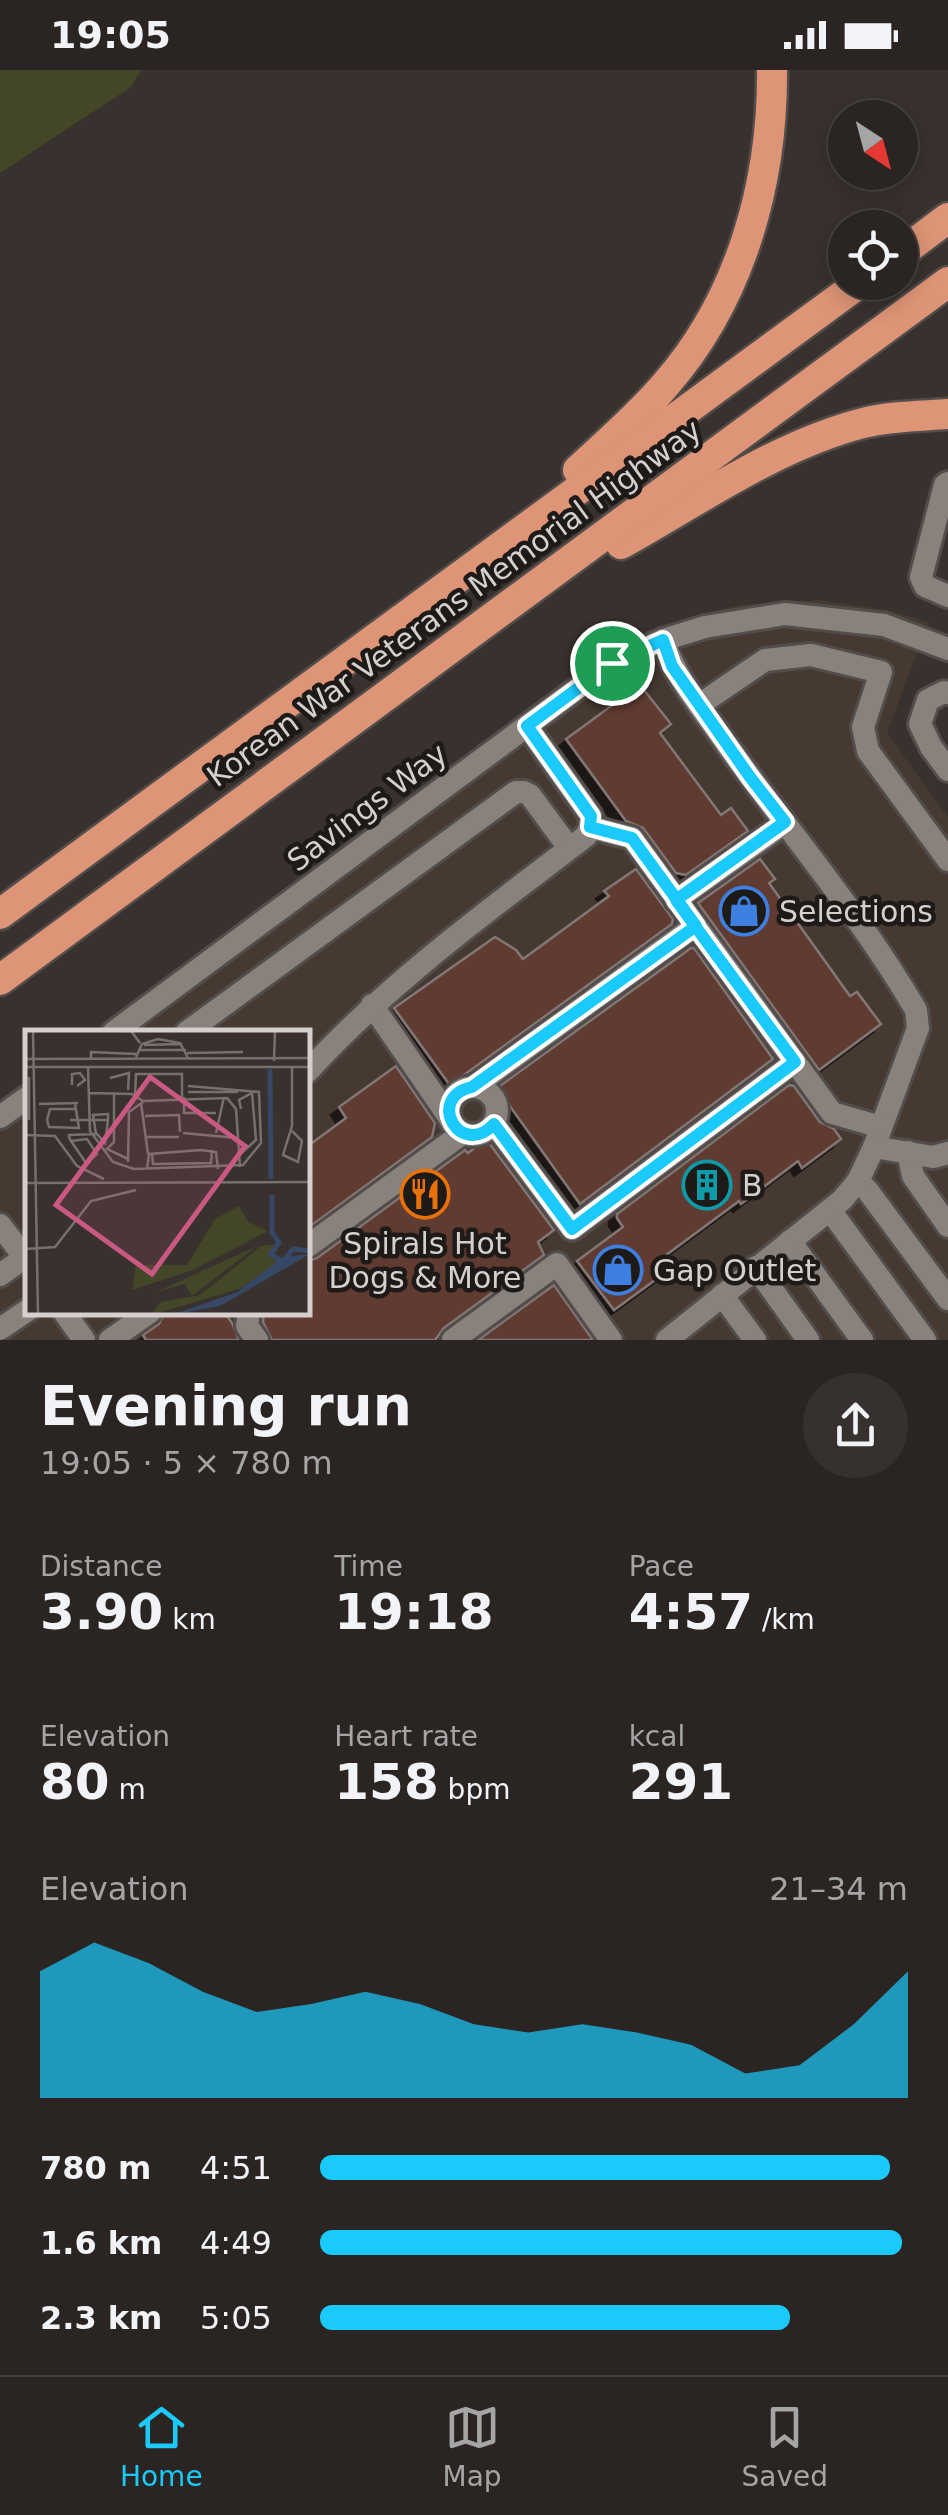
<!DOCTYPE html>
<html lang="en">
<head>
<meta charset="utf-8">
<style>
	:root { --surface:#2a2522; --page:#36312f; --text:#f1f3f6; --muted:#a5a5a5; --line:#464240; --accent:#1acafc }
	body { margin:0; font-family:"DejaVu Sans",sans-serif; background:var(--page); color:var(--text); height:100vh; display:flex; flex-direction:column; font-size:38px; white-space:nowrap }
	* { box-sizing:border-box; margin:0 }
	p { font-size:32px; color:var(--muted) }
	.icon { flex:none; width:55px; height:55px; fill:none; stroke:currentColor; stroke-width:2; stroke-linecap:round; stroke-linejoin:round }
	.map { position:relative; height:1270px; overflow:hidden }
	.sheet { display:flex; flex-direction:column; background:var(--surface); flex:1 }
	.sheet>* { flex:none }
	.needle { width:65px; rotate:144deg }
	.controls { position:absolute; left:828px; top:30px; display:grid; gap:20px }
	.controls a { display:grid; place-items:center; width:90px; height:90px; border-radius:50%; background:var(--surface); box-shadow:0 5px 25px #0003,0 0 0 2px var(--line); font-size:50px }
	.pin { position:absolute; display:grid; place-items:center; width:85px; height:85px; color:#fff; margin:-42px; border:5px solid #fff; border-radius:50%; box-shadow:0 2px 10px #0007 }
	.round { display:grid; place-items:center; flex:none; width:105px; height:105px; border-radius:52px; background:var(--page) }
	.headline { display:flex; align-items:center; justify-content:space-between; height:170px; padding:0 40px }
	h1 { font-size:55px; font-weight:600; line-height:75px }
	.metrics { display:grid; grid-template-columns:repeat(3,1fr); gap:15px; height:170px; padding:10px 40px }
	.metrics div { display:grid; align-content:center }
	.metrics b { font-size:50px; font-weight:600 }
	.metrics small { font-size:28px; font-weight:400 }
	.metrics p { font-size:28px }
	.chart { height:280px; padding:20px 40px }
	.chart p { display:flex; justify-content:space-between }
	.chart svg { width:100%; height:180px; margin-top:10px; fill:var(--accent); opacity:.7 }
	ul { padding:0 40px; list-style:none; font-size:32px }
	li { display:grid; grid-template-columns:160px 120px 1fr; align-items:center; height:75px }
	li i { height:25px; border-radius:12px; background:var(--accent) }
	.status { display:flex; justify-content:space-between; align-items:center; height:70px; padding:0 50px; background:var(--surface); direction:ltr }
	.status svg { height:28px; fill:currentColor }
	.dock { display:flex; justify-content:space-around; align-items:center; height:140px; border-top:2px solid var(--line); background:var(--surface); font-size:28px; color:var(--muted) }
	.dock a { display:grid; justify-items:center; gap:5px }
	.dock .current { color:var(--accent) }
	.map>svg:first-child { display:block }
	.built { fill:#463931 }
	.green { fill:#444628 }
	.building { fill:#613a33; stroke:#817775; stroke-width:2.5; filter:url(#shadow) }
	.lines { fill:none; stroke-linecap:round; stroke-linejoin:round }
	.minor-casing { stroke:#524c4a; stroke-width:28 }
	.highway-casing { stroke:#524c4a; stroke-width:35 }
	.minor { stroke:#89817c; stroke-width:22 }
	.highway { stroke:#de9476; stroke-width:30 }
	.route-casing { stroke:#fff; stroke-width:20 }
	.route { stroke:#1acafc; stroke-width:12 }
	.labels { text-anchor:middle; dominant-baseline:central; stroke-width:9; stroke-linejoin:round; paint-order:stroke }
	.street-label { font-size:30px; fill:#d5d0ce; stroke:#1d1a18 }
	.poi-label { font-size:30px; fill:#d5d0ce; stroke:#1d1a18; text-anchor:start }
	.inset-river { fill:none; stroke:#374766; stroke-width:5 }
	.inset-road { fill:none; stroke:#77716d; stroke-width:2.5 }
	.view { fill:#c95883; fill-opacity:0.15; stroke:#c95883; stroke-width:5 }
	.inset-edge { fill:none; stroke:#d5d0ce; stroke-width:5 }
</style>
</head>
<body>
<div class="status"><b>19:05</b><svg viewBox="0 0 49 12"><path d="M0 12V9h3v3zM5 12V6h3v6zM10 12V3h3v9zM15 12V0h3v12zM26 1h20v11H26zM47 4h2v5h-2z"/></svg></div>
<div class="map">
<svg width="948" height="1270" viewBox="0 0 948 1270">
	<defs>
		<filter id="shadow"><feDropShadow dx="-8" dy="8" stdDeviation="0" flood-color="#0009"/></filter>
	</defs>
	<rect width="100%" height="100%" fill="#38312d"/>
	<polygon class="built" points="819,530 887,540 929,552 887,663 948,747 948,1270 0,1270 0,1029 27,1009 28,1242 308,1242 308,962 90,962 622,572 659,556 739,535"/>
	<polygon class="green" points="0,0 141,0 131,17 0,103"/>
	<g class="building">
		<polygon points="640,615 671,654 660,663 721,745 731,738 748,761 686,805 676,803 643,758 626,751 566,669"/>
		<polygon points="760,789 775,809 769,813 850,926 857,922 881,954 819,1000 698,833"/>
		<polygon points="636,799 673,849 672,854 464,1005 452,1018 394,938 495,867 516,880 523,889 609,826 604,821"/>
		<polygon points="691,878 694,878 773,989 580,1134 497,1018"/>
		<polygon points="396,996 435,1053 432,1067 308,1158 308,1076 346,1048 339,1037"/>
		<polygon points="789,1015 794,1016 820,1052 834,1059 841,1069 802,1098 798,1091 741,1134 739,1131 658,1191 666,1202 614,1240 577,1191 623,1157 617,1148 617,1144"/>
		<polygon points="486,1069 554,1160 538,1172 544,1185 444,1258 435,1270 272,1270 263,1252 264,1242 308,1242 308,1191 317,1188 465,1080 468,1083"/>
		<polygon points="554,1215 593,1270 478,1270"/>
		<polygon points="165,1242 224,1242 232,1253 239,1270 146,1270 143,1265 159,1254"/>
	</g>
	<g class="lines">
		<g class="minor-casing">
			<g id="minor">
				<polyline points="948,413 945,415 921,507 925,516 948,526"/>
				<path d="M663,570C676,610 704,641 727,675C790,763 861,846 916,940L918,958L874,1077"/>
				<polyline points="948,623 944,622 928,630 920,654 931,677 948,700"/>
				<polyline points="699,635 765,590 811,585 881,602 863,657 868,681 948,790"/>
				<polyline points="590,757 632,768 832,1043 881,1057"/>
				<polyline points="676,830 785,753"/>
				<polyline points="372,935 449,1047"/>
				<polyline points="114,962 612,593 663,570 705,557 785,544 884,555 948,579"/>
				<polyline points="187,962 516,722 524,722 530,725 569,778"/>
				<path d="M308,1001C391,911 489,840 586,766L590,757L591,746L527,656"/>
				<circle cx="473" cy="1041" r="24"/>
				<polyline points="473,1017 695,856"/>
				<polyline points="0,1047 28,1027"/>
				<polyline points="494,1054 572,1159 795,992"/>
				<polyline points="908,1082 913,1106 948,1156"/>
				<polyline points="858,1111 868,1121 948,1229"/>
				<polyline points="830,1140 925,1270"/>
				<polyline points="0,1155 28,1192"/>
				<polyline points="790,1171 862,1270"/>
				<polyline points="308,1176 463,1063"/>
				<polyline points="756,1197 808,1270"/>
				<polyline points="0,1205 24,1188"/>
				<polyline points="722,1225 755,1270"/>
				<polyline points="64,1242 84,1270"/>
				<polyline points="249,1242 247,1256 257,1270"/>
				<polyline points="0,1259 28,1240"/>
				<polyline points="110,1270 150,1242"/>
				<polyline points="453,1270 557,1194 611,1270"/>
				<polyline points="667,1270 842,1130 858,1111 874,1077 933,1087 948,1083"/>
			</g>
		</g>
		<g class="highway-casing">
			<g id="highway">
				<polyline points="900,184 948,148"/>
				<path d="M578,400C608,372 640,345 666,314C741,228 773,112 772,0"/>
				<path d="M621,474C700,430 775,376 863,353C891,346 920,346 948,344"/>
				<polyline points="0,844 861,212"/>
				<polyline points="0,910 948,212"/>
			</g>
		</g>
		<use href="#minor" class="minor"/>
		<use href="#highway" class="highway"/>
	</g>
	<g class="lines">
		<g class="route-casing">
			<path id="route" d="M612,593L527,656L591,746L590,757L632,768L696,856L472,1017C425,1027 460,1090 494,1054L572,1159L795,992L676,830L785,752L750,707L672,596L663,570L612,593"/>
		</g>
		<use href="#route" class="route"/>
	</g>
	<defs>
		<g id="shop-ring" transform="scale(2.5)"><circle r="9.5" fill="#1d1a18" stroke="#3f7fe0" stroke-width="1.5"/><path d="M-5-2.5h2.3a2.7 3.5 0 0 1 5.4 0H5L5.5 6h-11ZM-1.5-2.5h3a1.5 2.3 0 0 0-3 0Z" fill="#3f7fe0"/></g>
		<g id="building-ring" transform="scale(2.5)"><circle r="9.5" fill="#1d1a18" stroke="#0f9aa8" stroke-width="1.5"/><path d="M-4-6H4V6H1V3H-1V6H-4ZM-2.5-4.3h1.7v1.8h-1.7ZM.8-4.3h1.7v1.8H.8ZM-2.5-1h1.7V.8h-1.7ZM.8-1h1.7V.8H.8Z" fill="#0f9aa8"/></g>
		<g id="restaurant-ring" transform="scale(2.5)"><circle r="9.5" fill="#1d1a18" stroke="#e8710a" stroke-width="1.5"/><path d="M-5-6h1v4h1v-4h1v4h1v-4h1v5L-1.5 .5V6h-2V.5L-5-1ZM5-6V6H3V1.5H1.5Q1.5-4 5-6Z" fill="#e8710a"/></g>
	</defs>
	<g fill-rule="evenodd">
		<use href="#shop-ring" x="744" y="841"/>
		<use href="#building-ring" x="707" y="1115"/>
		<use href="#restaurant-ring" x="425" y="1124"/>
		<use href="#shop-ring" x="618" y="1200"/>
	</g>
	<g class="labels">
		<g class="street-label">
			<text transform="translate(454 533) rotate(-36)">Korean War Veterans Memorial Highway</text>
			<text transform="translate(367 737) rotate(-37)">Savings Way</text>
		</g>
		<g class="poi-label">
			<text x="779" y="841">Selections</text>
			<text x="742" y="1115">B</text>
			<text x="425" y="1173" text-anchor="middle">Spirals Hot<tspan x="425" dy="34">Dogs &amp; More</tspan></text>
			<text x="653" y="1200">Gap Outlet</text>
		</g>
	</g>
	<g transform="translate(25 960)">
		<rect width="285" height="285" fill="#38312d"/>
		<path d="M214,176L223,192L243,201L168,240L107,260L111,235H162L190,189ZM252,214L244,224L255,232L214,259L126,285L136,272L175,265L236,216ZM232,216L167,266L160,254L131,262Z" fill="#444628"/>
		<path d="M285,224L195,276L147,285L212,262L258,227Z" fill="#374766"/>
		<path class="inset-river" d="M245,39L246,149M247,165V202L254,213L246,224L258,232M255,235L268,219L285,221"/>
		<path class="inset-road" d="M8,0L13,285M68,0L106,1L115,13M119,15L157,14M113,20H161M162,23L218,22M111,27L117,14L133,9L155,13L163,28M0,29L285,28M66,29V22L111,24M249,31L250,0M0,37H285M63,37L65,101L88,132L109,139L218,135L236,113L234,62L163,56M267,37V96M4,47V90M85,48L104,43L103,60M47,55V44L55,43L60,50L52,56M163,62H213M63,63L107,64L118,71L202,68L211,79L215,137M89,63V112L82,119L103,129M110,65L111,44H157V67M159,67V83H191M116,73L123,124M14,74L53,73M120,86L154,85L155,102M22,90L24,97L54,98L50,74M22,90L25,79H50M45,90H83L80,113L72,104L44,105V107L46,111L61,133H62L72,124L62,109L46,111M267,101L277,111L273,132L258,125L267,96M158,103L212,108M191,103L199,67M71,104L68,85L83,84V90M0,105L30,106L52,136L79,149M120,107H154M127,124L128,134L186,133L187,120M212,127L231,110L227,63L214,70L216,79M103,132L104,82L118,72M122,139L124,124L176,120L191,122L193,139M0,153L285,152M0,219L30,217L66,171L111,160"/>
		<path class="view" d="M125,47L220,116L127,244L31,175Z"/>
		<rect width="285" height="285" class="inset-edge"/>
	</g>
</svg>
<div class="controls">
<a><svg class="needle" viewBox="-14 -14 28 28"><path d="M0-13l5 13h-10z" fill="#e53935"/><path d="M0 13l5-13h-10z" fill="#a5a5a5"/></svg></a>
<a><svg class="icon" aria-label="locate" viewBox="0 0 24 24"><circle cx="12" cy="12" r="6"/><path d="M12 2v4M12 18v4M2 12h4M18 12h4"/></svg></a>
</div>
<div class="pin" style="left:612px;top:593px;background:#1e9e55"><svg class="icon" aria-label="arrive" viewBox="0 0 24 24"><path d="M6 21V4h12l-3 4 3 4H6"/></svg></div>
</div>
<section class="sheet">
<div class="headline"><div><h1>Evening run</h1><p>19:05 · 5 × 780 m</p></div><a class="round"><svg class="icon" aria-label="share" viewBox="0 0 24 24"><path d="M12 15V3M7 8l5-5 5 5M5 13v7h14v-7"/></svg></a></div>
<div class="metrics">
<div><p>Distance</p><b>3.90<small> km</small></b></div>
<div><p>Time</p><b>19:18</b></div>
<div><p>Pace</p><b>4:57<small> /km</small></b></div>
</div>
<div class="metrics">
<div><p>Elevation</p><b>80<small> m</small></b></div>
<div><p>Heart rate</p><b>158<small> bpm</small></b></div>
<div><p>kcal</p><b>291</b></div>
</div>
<div class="chart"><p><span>Elevation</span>21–34 m</p>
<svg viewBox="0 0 160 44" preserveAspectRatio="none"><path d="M0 44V13L10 6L20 11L30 18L40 23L50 21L60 18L70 21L80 26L90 28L100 26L110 28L120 31L130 38L140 36L150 26L160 13V44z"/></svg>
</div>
<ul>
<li><b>780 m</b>4:51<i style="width:97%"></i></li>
<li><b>1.6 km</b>4:49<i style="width:99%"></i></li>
<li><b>2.3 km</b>5:05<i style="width:80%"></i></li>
</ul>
</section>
<nav class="dock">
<a class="current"><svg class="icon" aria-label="home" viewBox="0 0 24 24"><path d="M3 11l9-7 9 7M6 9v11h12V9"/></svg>Home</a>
<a><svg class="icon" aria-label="map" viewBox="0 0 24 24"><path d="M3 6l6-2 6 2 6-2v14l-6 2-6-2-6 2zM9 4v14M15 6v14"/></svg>Map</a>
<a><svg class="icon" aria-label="saved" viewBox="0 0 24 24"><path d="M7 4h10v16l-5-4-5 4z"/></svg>Saved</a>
</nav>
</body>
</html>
